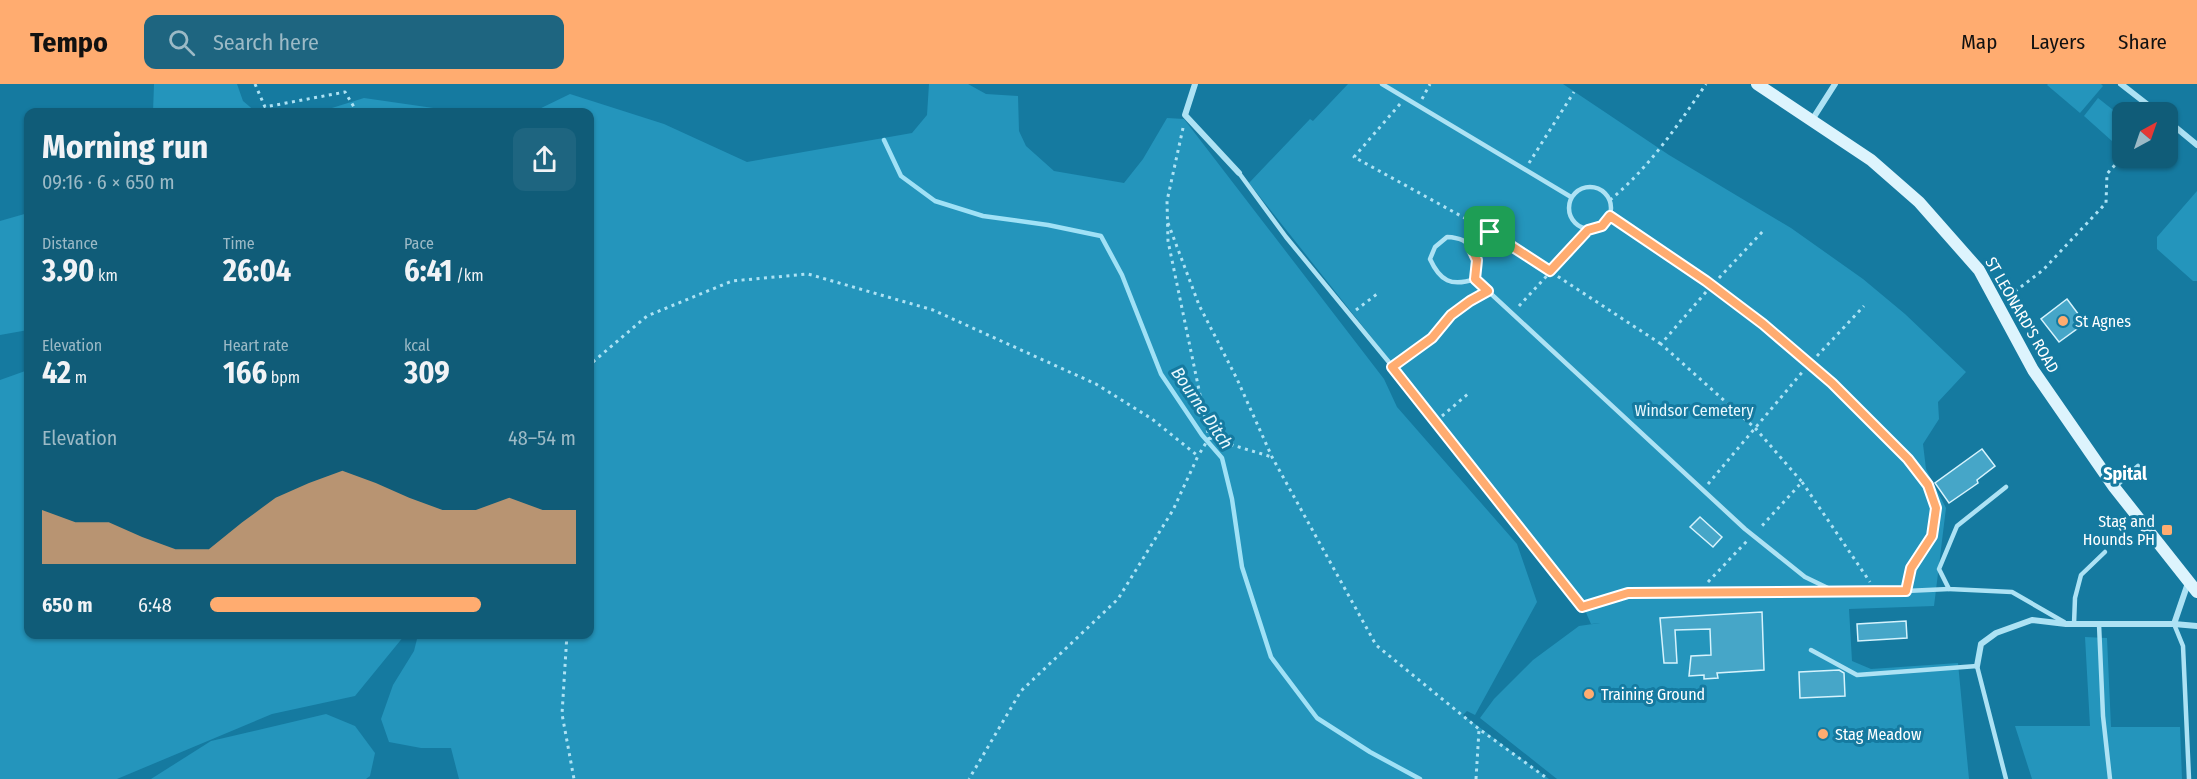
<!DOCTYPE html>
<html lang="en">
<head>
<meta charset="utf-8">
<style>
	:root { --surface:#105c78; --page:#1e6580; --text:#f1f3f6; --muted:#9cbac6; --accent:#ffac70 }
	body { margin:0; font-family:"Fira Sans Condensed",sans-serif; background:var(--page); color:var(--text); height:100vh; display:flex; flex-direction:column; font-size:22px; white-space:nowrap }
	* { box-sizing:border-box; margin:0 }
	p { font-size:20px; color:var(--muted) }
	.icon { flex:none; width:33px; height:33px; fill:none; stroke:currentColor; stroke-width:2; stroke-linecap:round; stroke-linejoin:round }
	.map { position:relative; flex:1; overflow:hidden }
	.sheet { position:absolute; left:24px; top:24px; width:570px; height:531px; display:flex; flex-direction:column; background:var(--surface); border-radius:12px; box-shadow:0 2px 4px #0004 }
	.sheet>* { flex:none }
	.needle { width:39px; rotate:40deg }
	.controls { position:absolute; left:2112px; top:18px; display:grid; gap:12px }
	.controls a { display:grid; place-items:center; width:66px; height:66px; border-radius:12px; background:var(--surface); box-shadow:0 2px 4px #0004; font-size:30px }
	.pin { position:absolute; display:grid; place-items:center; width:51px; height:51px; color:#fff; margin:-26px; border-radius:12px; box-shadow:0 3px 9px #0006 }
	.round { display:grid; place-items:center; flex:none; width:63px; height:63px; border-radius:12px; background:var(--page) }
	.overview { display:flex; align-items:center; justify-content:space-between; height:102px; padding:0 18px }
	h1 { font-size:33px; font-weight:700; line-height:45px }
	.metrics { display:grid; grid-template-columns:repeat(3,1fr); gap:9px; height:102px; padding:6px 18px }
	.metrics div { display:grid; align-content:center }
	.metrics b { font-size:30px; font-weight:700 }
	.metrics small { font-size:16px; font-weight:400 }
	.metrics p { font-size:16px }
	.chart { height:168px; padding:12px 18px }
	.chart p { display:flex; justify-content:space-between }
	.chart svg { width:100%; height:108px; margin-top:6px; fill:var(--accent); opacity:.7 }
	ul { padding:0 18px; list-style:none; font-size:20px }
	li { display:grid; grid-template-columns:96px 72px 1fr; align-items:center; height:45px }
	li i { height:15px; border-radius:8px; background:var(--accent) }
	header { display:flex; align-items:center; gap:36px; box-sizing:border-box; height:84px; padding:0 30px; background:var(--accent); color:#111 }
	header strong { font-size:28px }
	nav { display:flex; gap:33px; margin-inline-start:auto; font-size:21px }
	.search { width:420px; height:54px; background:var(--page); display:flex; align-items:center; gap:15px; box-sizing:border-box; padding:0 21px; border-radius:12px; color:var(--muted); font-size:22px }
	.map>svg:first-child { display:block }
	.green { fill:#2495bc }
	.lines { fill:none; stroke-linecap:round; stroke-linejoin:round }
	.stream { stroke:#a0e1f6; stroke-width:4.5 }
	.building { fill:#46a6c8; stroke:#d6f3fd; stroke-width:1.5 }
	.path { stroke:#ade2f4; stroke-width:3; stroke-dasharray:3 4.5; stroke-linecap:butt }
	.lane { stroke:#ade2f4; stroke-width:4.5 }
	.street { stroke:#ade2f4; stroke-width:6 }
	.secondary { stroke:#ddf4fd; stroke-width:12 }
	.route-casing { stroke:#fff; stroke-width:12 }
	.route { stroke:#ffac70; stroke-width:8 }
	.poi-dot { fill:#ffac70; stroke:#157aa0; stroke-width:2 }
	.labels { text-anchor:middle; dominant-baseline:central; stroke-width:6; stroke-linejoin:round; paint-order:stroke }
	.street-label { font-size:16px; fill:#fff; stroke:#157aa0 }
	.poi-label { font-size:16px; fill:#fff; stroke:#157aa0; text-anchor:start }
	.park-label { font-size:16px; fill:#eaf9fe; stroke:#157aa0 }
	.water-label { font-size:18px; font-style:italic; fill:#eaf9fe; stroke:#157aa0 }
	.neighbourhood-label { font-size:18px; font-weight:bold; fill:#fff; stroke:#157aa0 }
</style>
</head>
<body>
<header>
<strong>Tempo</strong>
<div class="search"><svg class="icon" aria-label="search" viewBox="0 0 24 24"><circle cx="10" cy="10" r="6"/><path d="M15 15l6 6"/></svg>Search here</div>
<nav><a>Map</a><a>Layers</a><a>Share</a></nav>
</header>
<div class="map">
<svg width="2197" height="695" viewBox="0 0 2197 695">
	<rect width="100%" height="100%" fill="#157aa0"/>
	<g class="green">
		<polygon points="154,0 237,0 243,17 256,28 153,28"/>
		<polygon points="929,0 968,0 986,10 1018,12 1019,47 1026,62 1054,87 1124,99 1143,75 1167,34 1184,35 1384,295 1397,323 1517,460 1537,518 1475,631 1467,627 1463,631 1549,695 459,695 451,664 421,664 389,658 381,635 393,601 414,567 418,551 590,550 590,28 533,28 570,10 664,40 747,78 912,49 927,31"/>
		<polygon points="1348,0 1563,0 1669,71 1791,144 1863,195 1905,230 1966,288 1938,318 1939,335 1923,360 1926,385 1946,424 1934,522 1849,525 1852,577 1871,585 1958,579 1969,695 1557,695 1480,634 1494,615 1533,576 1579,542 1600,539 1591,540 1584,524 1557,487 1249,99 1310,35 1313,37"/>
		<polygon points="2048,0 2101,0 2103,2 2080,29 2047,1"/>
		<polygon points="364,14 461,28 319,28"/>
		<polygon points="2098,14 2122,33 2122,66 2084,32"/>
		<polygon points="2197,107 2197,197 2193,197 2157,165 2157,153"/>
		<polygon points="28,129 28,246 0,251 0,137"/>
		<polygon points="28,286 28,550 403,551 404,552 355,612 272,630 117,695 0,695 0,296"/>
		<polygon points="2085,553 2107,554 2111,643 2180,643 2182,695 2032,695 2015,642 2090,642"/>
		<polygon points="326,630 355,642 375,669 370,692 366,695 151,695 211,657"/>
	</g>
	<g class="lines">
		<polyline class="stream" points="884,56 901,92 935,117 983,132 1048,141 1101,152 1122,191 1161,290 1202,351 1222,374 1232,415 1242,483 1271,573 1317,634 1370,668 1420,695"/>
	</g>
	<g class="building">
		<polygon points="2067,215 2085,239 2059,258 2041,235"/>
		<polygon points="1982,365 1995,382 1977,396 1978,399 1949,419 1935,399"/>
		<polygon points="1700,433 1722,453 1713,463 1690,443"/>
		<polygon points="1762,528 1764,586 1717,589 1718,594 1704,595 1704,591 1689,592 1691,572 1711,571 1710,545 1675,546 1677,579 1664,579 1660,534"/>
		<polygon points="1906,537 1907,554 1858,557 1857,540"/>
		<polygon points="1839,586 1844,589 1845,612 1800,614 1799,588"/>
	</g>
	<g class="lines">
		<g class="path">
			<polyline points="255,0 265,23 345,8 357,28"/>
			<polyline points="1422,15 1430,0"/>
			<polyline points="1400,20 1354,73 1490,148"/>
			<polyline points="1183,44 1167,117 1168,157 1209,354 1198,372"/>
			<polyline points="1529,79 1574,8"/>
			<path d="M1610,116C1649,84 1678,41 1706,0"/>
			<polyline points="1168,139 1199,221 1237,295 1272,373 1376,561 1479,645 1548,695"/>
			<polyline points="1477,158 1490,148 1661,260"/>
			<polyline points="1719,194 1765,145"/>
			<polyline points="1706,208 1661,260 1756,345 1802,398 1760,444"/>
			<polyline points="2009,212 2043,186 2106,119 2107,90 2122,73"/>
			<polyline points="1519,222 1589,146"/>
			<polyline points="1356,226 1377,210"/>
			<polyline points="1817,272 1864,222"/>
			<polyline points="1399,278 1432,254 1451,231 1479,212"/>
			<polyline points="590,285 594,277 647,232 732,197 808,190 933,226 1096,300 1152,335 1198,372 1173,426 1118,515 1021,607 969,695"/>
			<polyline points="1442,332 1469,309"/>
			<polyline points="1209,354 1272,373"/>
			<polyline points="1802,398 1870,498"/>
			<polyline points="1708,400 1804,286"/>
			<polyline points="1708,498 1747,457"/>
			<polyline points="567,550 562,630 574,695"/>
			<polyline points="1476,695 1479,646"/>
		</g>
		<g class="lane">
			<polyline points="1382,0 1571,113"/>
			<polyline points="1239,89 1286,153 1411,305 1582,523 1628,509 1906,507 1949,505"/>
			<circle cx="1590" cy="124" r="21"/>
			<polyline points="1610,132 1706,197 1763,240 1832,299 1909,375 1928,401 1936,424 1931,451 1911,484 1906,507"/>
			<path d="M1475,195C1477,171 1475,154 1447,153L1435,163L1430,175C1440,197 1451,203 1475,195L1745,445L1805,493L1832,506"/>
			<polyline points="2116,402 2138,382"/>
			<polyline points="2006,403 1957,442 1939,485 1949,505 2012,508 2064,538"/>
			<polyline points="2074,540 2075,514 2081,491 2105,468"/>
			<polyline points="2099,540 2103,632 2110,695"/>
			<polyline points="2174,540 2183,562 2189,695"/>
			<polyline points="1811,566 1857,591 1977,582 2006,695"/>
		</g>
		<g class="street">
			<polyline points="1195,0 1185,31 1239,89"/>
			<polyline points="2121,0 2157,28"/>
			<polyline points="1812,36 1835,0"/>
			<polyline points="2168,37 2197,61"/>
			<polyline points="2174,540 2197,542"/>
			<polyline points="1977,582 1981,560 1996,549 2032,536 2066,540 2174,540 2188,499"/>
		</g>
		<polyline class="secondary" points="1757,0 1871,76 1919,118 1979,186 2033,286 2114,403 2197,508"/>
	</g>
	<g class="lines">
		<g class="route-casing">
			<polygon id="route" points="1610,132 1706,197 1763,240 1832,299 1908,375 1928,401 1936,424 1932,452 1911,484 1906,507 1628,509 1582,523 1392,283 1432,254 1451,231 1470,217 1488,207 1475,195 1477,176 1471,163 1490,148 1550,187 1588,146 1602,142"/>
		</g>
		<use href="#route" class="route"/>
	</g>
	<g class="poi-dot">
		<circle cx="2063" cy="237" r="6"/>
		<rect x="2161" y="440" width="12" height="12" rx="3"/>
		<circle cx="1589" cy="610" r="6"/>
		<circle cx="1823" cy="650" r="6"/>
	</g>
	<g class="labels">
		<g class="street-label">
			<text transform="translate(2022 231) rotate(60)">ST LEONARD'S ROAD</text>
		</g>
		<g class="poi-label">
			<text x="2075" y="237">St Agnes</text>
			<text x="2155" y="437" text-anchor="end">Stag and<tspan x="2155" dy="18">Hounds PH</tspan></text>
			<text x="1601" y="610">Training Ground</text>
			<text x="1835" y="650">Stag Meadow</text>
		</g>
		<g class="park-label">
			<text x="1694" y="326">Windsor Cemetery</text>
		</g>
		<g class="water-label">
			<text transform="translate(1202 324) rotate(56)">Bourne Ditch</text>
		</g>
		<g class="neighbourhood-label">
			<text x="2125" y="390">Spital</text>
		</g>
	</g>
</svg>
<div class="controls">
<a><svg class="needle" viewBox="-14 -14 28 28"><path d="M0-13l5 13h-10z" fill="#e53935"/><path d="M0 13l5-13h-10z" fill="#9cbac6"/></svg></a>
</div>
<div class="pin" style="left:1490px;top:148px;background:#1e9e55"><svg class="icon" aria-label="arrive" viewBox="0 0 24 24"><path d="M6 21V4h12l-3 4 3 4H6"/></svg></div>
<section class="sheet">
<div class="overview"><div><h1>Morning run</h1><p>09:16 · 6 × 650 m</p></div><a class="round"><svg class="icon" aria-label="share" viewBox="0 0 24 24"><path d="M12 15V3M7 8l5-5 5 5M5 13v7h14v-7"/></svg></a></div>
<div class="metrics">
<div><p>Distance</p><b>3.90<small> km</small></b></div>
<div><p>Time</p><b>26:04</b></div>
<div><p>Pace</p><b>6:41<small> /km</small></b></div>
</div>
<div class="metrics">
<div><p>Elevation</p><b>42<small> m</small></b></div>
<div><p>Heart rate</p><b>166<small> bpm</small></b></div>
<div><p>kcal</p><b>309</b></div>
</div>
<div class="chart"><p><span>Elevation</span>48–54 m</p>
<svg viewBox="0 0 160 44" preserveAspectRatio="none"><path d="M0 44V22L10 27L20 27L30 33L40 38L50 38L60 27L70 17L80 11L90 6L100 11L110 17L120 22L130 22L140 17L150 22L160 22V44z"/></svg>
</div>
<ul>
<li><b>650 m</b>6:48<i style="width:74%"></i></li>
</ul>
</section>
</div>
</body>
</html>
